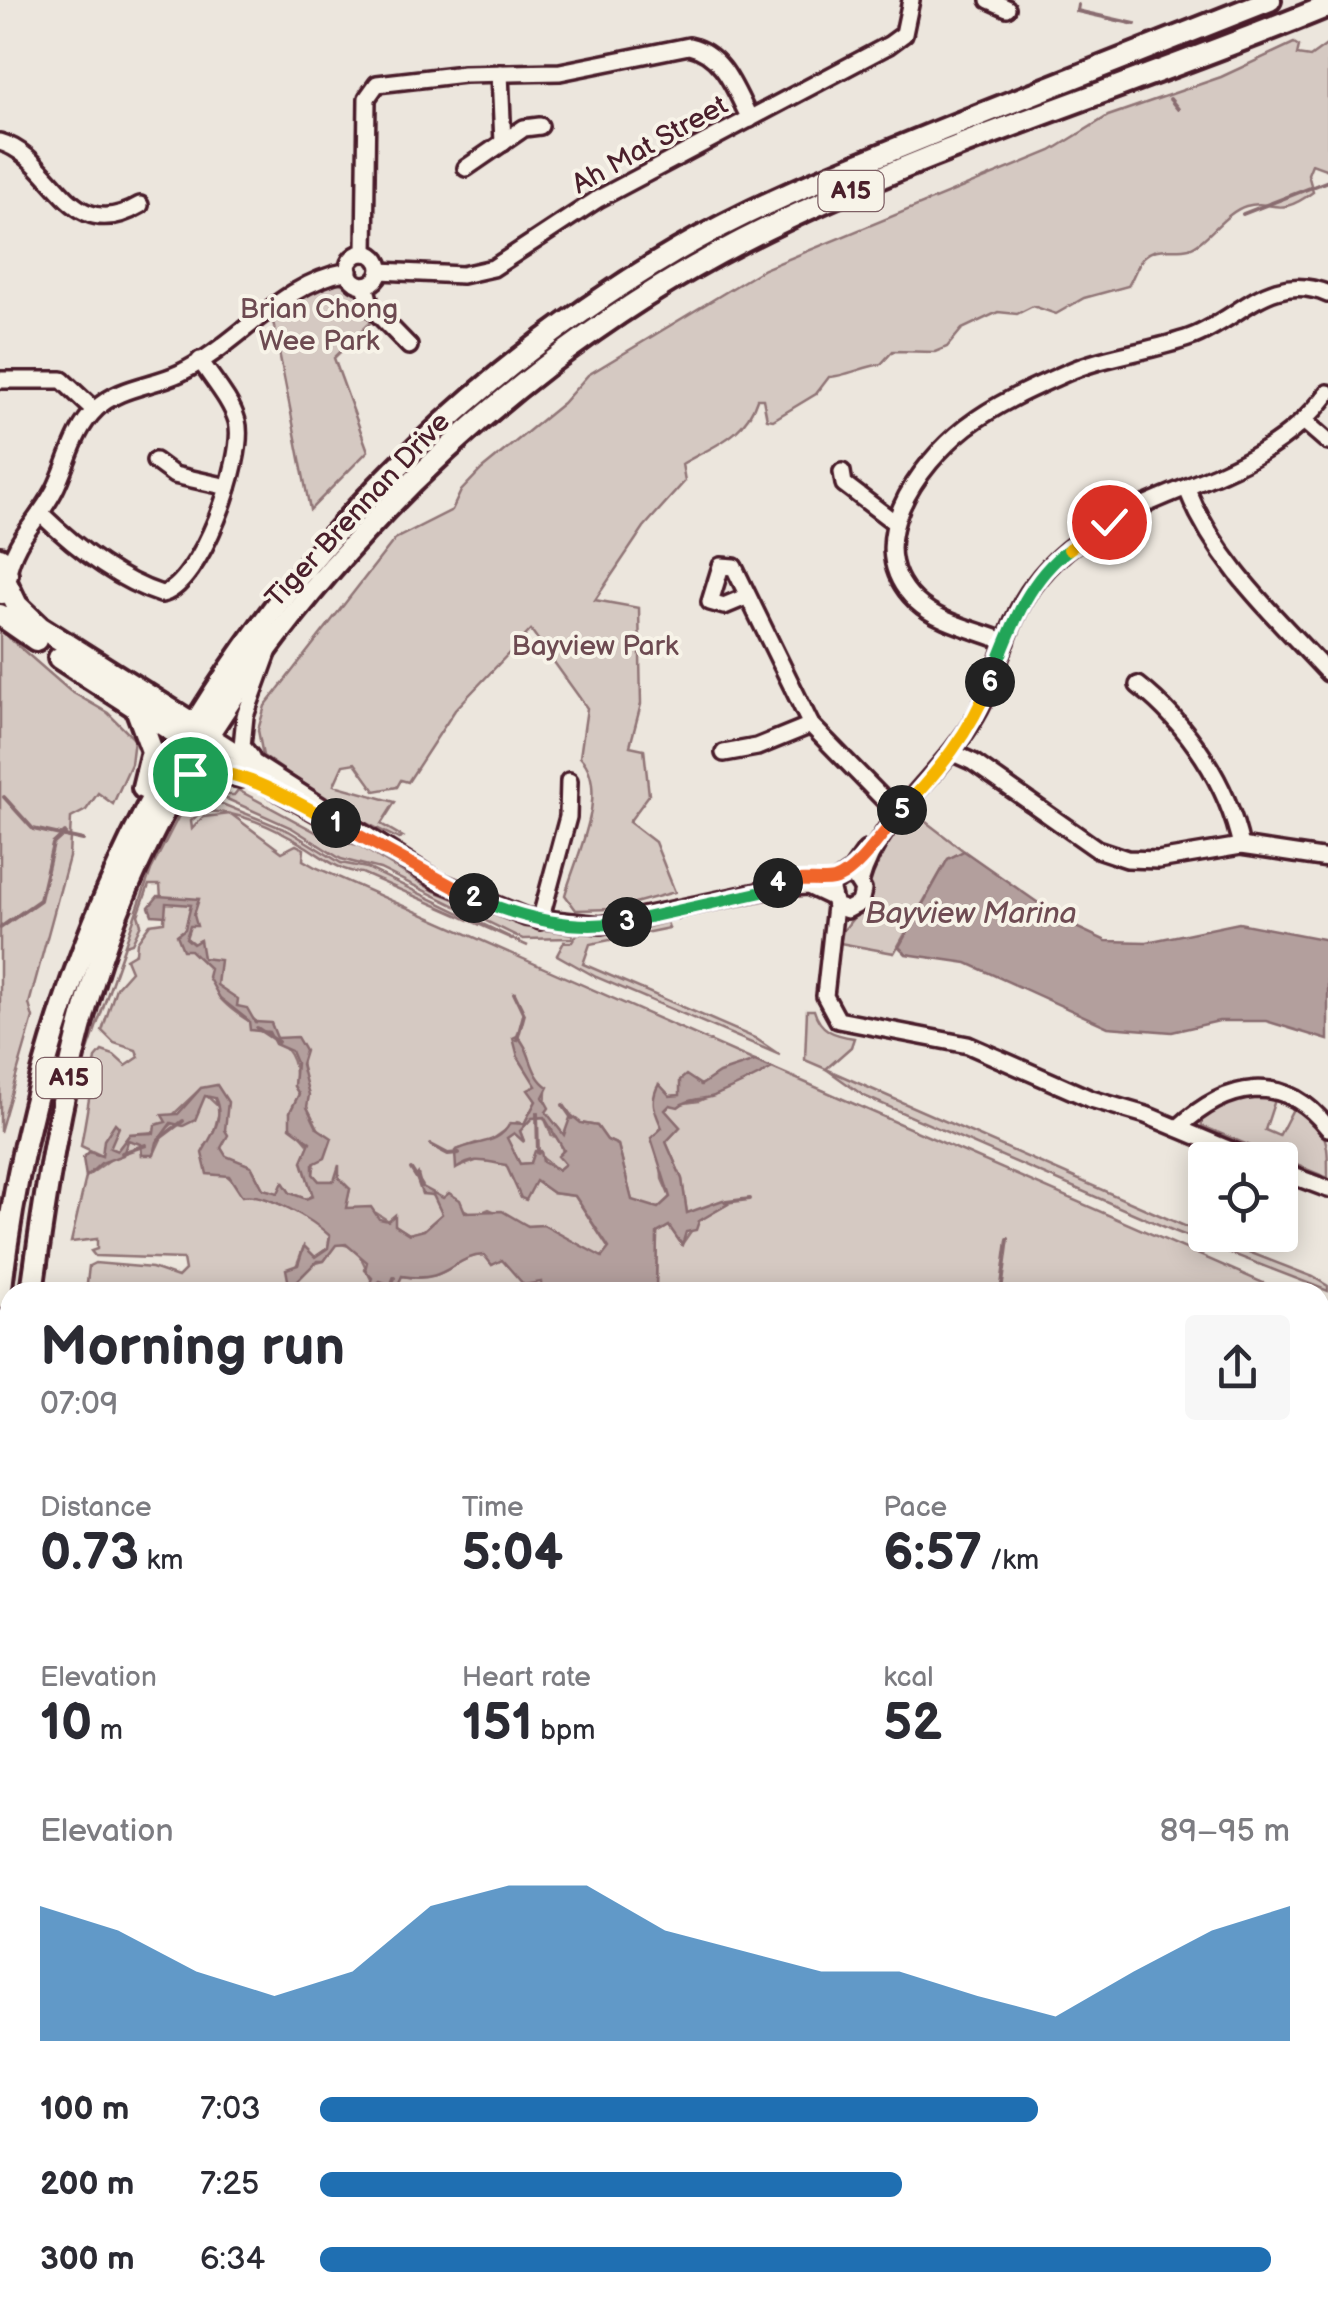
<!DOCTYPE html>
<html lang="en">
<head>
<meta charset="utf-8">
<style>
	:root { --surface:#fff; --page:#f7f7f7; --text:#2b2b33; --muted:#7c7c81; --accent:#1f6fb2 }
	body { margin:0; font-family:"Balsamiq Sans",sans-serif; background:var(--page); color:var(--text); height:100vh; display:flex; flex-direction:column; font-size:38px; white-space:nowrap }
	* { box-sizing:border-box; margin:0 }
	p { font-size:32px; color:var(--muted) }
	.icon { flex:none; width:55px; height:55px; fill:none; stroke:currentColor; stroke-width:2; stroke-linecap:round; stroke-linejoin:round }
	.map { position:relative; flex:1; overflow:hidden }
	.side { position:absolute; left:0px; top:1282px; width:1330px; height:1038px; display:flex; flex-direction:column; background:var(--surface); border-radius:30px 30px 0 0; box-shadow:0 5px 25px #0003 }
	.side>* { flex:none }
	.tools { position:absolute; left:1188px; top:1142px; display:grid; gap:20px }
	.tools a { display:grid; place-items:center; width:110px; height:110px; border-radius:10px; background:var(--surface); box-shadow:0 5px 25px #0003; font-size:50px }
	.pin { position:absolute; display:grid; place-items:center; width:85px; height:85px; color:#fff; margin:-42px; border:5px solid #fff; border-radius:50%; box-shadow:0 2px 10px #0007 }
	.km { position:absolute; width:50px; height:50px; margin:-25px; border-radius:50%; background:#222; color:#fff; font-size:28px; line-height:50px; text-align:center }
	.round { display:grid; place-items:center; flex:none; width:105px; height:105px; border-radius:10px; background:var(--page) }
	.head { display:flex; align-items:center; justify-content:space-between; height:170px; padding:0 40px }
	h1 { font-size:55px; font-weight:600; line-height:75px }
	.stats { display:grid; grid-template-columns:repeat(3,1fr); gap:15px; height:170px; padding:10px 40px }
	.stats div { display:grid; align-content:center }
	.stats b { font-size:50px; font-weight:600 }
	.stats small { font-size:28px; font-weight:400 }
	.stats p { font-size:28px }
	.chart { height:280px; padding:20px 40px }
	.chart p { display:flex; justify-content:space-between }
	.chart svg { width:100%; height:180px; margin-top:10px; fill:var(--accent); opacity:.7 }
	ul { padding:0 40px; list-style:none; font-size:32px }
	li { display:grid; grid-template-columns:160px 120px 1fr; align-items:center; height:75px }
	li i { height:25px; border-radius:12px; background:var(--accent) }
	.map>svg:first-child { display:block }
	.green { fill:#d5c9c2; stroke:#907476; stroke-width:2.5 }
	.water { fill:#b39f9d; stroke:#896c6f; stroke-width:2.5; fill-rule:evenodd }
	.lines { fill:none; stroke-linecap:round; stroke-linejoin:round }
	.stream { stroke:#896c6f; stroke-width:4 }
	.minor-casing { stroke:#4a1f2b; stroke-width:22 }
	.major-casing { stroke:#4a1f2b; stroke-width:28 }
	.minor { stroke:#f7f3e8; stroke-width:15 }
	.major { stroke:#f7f3e8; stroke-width:20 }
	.split-1-casing { stroke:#fff; stroke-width:20 }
	.split-2-casing { stroke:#fff; stroke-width:20 }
	.split-3-casing { stroke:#fff; stroke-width:20 }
	.split-4-casing { stroke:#fff; stroke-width:20 }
	.split-5-casing { stroke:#fff; stroke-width:20 }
	.split-6-casing { stroke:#fff; stroke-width:20 }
	.split-7-casing { stroke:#fff; stroke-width:20 }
	.split-8-casing { stroke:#fff; stroke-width:20 }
	.split-1 { stroke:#f5b400; stroke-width:12 }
	.split-2 { stroke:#f0652b; stroke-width:12 }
	.split-3 { stroke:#22a559; stroke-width:12 }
	.split-4 { stroke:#22a559; stroke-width:12 }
	.split-5 { stroke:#f0652b; stroke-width:12 }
	.split-6 { stroke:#f5b400; stroke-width:12 }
	.split-7 { stroke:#22a559; stroke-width:12 }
	.split-8 { stroke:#f5b400; stroke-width:12 }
	.labels { text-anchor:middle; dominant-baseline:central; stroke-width:8; stroke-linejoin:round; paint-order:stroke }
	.shield { fill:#f7f3e8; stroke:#7e5f64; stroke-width:2.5 }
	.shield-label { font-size:25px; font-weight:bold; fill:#4a1f2b }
	.street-label { font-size:28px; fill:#4a1f2b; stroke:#f7f3e8 }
	.park-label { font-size:28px; fill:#6d4a51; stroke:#f7f3e8 }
	.water-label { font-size:30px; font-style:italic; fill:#6f4c53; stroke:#f7f3e8 }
</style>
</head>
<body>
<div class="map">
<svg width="1328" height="2318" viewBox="0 0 1328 2318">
	<rect width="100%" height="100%" fill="#ece6dd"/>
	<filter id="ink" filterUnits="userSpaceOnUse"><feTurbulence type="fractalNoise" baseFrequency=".01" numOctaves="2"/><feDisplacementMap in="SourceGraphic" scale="20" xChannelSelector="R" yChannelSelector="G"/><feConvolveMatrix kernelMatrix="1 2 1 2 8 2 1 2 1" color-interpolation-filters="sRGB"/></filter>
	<g filter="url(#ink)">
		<g class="green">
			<path d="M1294,43L1299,46L1297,55L1310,57L1328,44V170L1312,164L1308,174L1313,192C1276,220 1273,198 1246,206C1225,212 1206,243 1189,248C1174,252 1155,244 1143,258C1137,265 1133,278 1128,286L1084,298L1056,314L1033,306L1017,314L998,312L962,329L947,347L935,352L893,351L881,364C864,367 842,377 829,377L816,394L773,420L767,419L763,399H757C745,437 714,445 682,464L685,481L644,527L595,600L639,608L641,704L630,746L644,749L649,795L629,822L655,842L675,892L613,909L576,910L565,895C576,857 611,789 580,757L587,708L531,630L455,710L408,782L401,780L397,787L375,791L355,763L343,765L334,785L395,802L381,824L403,837L399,839L346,813L263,756L258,730L265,706L395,539L452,510L461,491L482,469L563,403L588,375L764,269L1051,151L1108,116L1221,77Z"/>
			<polygon points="335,281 355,289 375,318 334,358 368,451 310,510 272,316 309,289"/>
			<polygon points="0,630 70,691 108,713 134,739 131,764 113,804 98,793 86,810 71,818 69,857 29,1004 33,1018 0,1132"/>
			<polygon points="238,790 327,838 358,845 434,891 524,927 573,934 572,938 523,939 380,869 341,859 292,828 218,795 234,795"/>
			<path d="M212,796L217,802L289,831L341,863L367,868L528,946L362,873C340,872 323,857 305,846C273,827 240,811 202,811L191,821L192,829L203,817L231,814L282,852L296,845L304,849L303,860L315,867L755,1061L701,1085L681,1087V1095L670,1096L659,1085L662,1179L670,1197L658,1209L632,1201L618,1145L607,1140L597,1126L580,1123L564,1135L545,1112L546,1091L519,1048L518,1057L537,1086L529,1090L536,1101L524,1124L517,1122L486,1144L476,1143L456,1150L457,1168L486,1157L506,1165L528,1191L535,1180L553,1193L575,1196L609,1249L602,1258L543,1225L528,1226L489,1209L475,1215L431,1194L439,1200L442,1214L424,1230L409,1234L376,1213L345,1208L350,1189L334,1181H319L313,1174L320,1132L307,1107L299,1046L277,1038L237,1006L217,985L212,961L203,958L198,941L194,944L185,937L198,900L161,898L160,885H149L138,915L141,924L132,943L125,945L85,1059L151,870L186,802Z"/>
			<polygon points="913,812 964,851 948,859 894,953 840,943 843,931 869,898 869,867"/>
			<path d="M186,901L192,905L183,940C190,951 204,958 210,969C215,978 214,991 220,998C247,1030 304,1036 294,1086L299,1094L290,1112L295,1128L311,1147L302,1162L313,1196L306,1199L290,1193L283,1183L279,1194L263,1189L251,1166L226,1157L221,1148L226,1106L201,1088L155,1132L130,1134L117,1151L110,1149L108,1139L102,1156L81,1146L96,1058L102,1051L114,1055L126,1066L139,1057L136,1050L114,1043L102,1031L116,988L131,971L126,959L136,953L137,942L150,924L164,922L165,903Z"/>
			<polygon points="667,922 669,928 590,944 583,964 755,1038 780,1055 596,977 557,955 564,942 572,942 577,934 633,931"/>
			<path d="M807,1010H814C820,1031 834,1035 854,1038L851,1047L826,1069L805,1060Z"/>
			<polygon points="772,1068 1284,1292 669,1292 656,1285 657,1233 669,1226 682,1244 698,1221 728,1204 687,1214 682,1179 666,1142 680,1127 665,1111 670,1105 699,1101"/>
			<polygon points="826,1069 1205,1235 1313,1277 1328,1286 1328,1291 1174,1231 864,1096"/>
			<path d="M206,1095L220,1108L212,1140L205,1146C239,1212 294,1192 330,1235L328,1248L315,1257L304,1246L289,1285L280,1292L272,1286L273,1292H86L89,1266L95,1263L152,1268L178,1277L185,1270L183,1259L95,1256L91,1251L97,1249V1239L71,1242L86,1177L126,1148L128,1140L141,1144L142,1155L154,1154L165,1130Z"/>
			<path d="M1239,1095L1276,1097L1265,1130L1279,1136L1295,1105C1328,1133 1328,1136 1328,1178L1202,1126L1201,1117Z"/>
			<polygon points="544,1117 552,1136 559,1137 566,1164 558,1170 535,1152 531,1163 520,1164 506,1138 515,1132 524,1141 520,1131 532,1118"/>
			<path d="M336,1244C362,1243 363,1266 372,1281L395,1283L401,1276C450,1285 450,1256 485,1255L492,1265L502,1260L541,1281L542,1292H287L313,1264L324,1261Z"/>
			<polygon points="0,1875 10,1962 10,2078 0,2214"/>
		</g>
		<g class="water">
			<polygon points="964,851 1067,923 1106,941 1147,942 1239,923 1328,940 1328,1040 1266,1021 1219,1021 1172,1032 1108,1027 967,963 906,954 899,947 948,859"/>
			<path d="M158,896L199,899L194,915L197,926H190L186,938L193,944L200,940L203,958L220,960L217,985L238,999L237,1006L247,1008L255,1022L271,1023L277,1038L297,1037L305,1051L301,1064L309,1095L307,1107L317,1128L332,1138L325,1158L313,1164V1174L319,1181H334L339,1165V1178L350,1189L346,1208L371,1207L379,1219L388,1221L395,1215V1225L409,1234L424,1230L442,1214L433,1195L422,1194L416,1177L418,1174L421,1186L443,1198L449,1193L460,1200L465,1212L502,1211L528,1226L543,1225L602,1257L609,1248L575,1196L553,1193L536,1181L526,1200L521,1198L506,1165C484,1162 477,1155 456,1169L455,1151C475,1140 499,1146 510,1123L524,1124L536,1101L528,1090L536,1086L518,1057L513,1038L517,1036C532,1049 529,1075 548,1087L543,1097L549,1108L546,1112L564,1135L571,1115L581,1123L597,1126L607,1140L618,1145L632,1200L658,1208L670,1197L651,1138L662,1128C655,1112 649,1101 659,1084L670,1096L680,1095V1080L686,1075L701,1085L719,1073L755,1061L772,1068C754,1079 732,1088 714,1096C703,1100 688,1098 678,1107L670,1105L665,1110L680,1127L666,1142L682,1179L687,1213L723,1200L728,1204L699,1221L696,1230L686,1232L682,1245L669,1226L657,1233L656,1285L669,1292H542L541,1282L524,1285L502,1260L492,1265L484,1255C452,1256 450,1284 402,1276L397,1287L380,1281L367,1292L372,1278L365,1270L367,1262L346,1244L336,1245L324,1261H317L298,1280L301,1285L287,1292H273L272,1285L280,1292L289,1285L286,1269L298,1265L304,1246L315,1257L328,1248L330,1236C314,1221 266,1191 242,1196L229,1176L207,1174L202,1153C211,1136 225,1119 215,1098L205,1096L195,1120L183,1126L171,1123L157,1142L154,1155H142L141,1144L128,1140L123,1155L101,1163L86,1177L83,1158L89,1152L102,1156L104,1140L115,1123L119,1127L110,1148L117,1151L130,1134L154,1133L155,1125L166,1122L162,1115L178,1114L201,1088L217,1085L228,1102L225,1130L228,1135L221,1148L226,1156L251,1166L263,1189L278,1193L283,1182L290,1193L306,1199L313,1196L302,1161L310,1142L290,1127V1112L299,1094L294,1086L296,1063L291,1051L275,1044L269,1032L250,1030L249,1021L220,998L208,977L210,969L190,950H183L177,935L185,929L191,905L166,903L165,916L152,915L149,907ZM544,1117L564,1150L558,1156L565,1164L558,1170L543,1162L541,1151H535L531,1163L520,1164L507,1138L514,1133L524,1142L520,1131L532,1118Z"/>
			<polygon points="1328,1376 1328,1985 1320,1987 1320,1386"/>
			<polygon points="493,2310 1178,2310 1177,2318 496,2318"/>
		</g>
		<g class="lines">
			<g class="stream">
				<polyline points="1078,5 1077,11 1135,24"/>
				<polyline points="1170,99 1178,109"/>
				<polyline points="1243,214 1328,181"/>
				<polyline points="4,797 33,829 83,840"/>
				<polyline points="0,928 40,900 53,844 65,833"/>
				<polyline points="514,993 524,1014 517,1040"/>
				<polyline points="257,1028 278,1042"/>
				<polyline points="563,1105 572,1118"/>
				<polyline points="537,1113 538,1153"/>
				<polyline points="159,1139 183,1121"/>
				<polyline points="431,1145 448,1154 459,1153"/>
				<polyline points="122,1153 146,1145"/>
				<polyline points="411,1169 422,1186"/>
				<polyline points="726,1202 750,1199"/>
				<polyline points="389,1292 394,1278"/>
				<polyline points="1001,1292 1008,1239"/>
			</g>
			<g class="minor-casing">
				<g id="minor">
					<polyline points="989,0 1007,8"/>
					<polyline points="500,73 503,143"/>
					<path d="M0,142C55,157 67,248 140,205"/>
					<polyline points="466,168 524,128 540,126"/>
					<path d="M365,253L367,98L377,84L464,74L560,72L689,46C724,54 735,90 750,119"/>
					<circle cx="364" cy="269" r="16"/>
					<polyline points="380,271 462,275 493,268 598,199 889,45 904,34 911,0"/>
					<polyline points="365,285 371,307 409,346"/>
					<polyline points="0,380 62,380 94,410"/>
					<polyline points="1305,422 1328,442"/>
					<polyline points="155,461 174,475 228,487"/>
					<polyline points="842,472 844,484 894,522"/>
					<path d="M1187,489C1217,564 1274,615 1328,673"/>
					<path d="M40,513C74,546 115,579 161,594C199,589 247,456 237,421C231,400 212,379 200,360"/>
					<path d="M7,577C15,536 36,525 54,491C68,464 73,431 96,409C118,387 153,386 180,373C240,344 280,283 349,271"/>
					<polyline points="748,596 724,606 710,602 721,566 734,567 748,596 811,725 898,814"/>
					<path d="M1006,642C977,630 939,623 916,601C858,546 918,465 966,427C996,404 1032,388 1066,373C1106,355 1150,352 1191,337C1240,319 1270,270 1328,294"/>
					<path d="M1138,685C1188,724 1228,785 1241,846"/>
					<polyline points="209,734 438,881 526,917 601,925 776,888 808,886 829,896"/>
					<polyline points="200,748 323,817"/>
					<polyline points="724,753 757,747 811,725"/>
					<polyline points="953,753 973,762 1097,849 1127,859 1158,860 1241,846 1328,859"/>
					<polyline points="251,757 242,746 245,716 268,653"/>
					<polyline points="183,782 199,771 240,779"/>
					<polyline points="846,875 856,879 863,890 860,903 847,910 835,906 830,886 851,871 866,850"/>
					<path d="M860,883C878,817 942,775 976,716C1000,675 1004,624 1034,585C1053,559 1081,537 1109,522C1190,478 1269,471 1328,393"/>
					<polyline points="835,906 825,996 838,1020 968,1045 1091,1099 1146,1115 1254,1160"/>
					<polyline points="540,921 568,817 569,781"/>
					<path d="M1178,1128C1226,1083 1283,1070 1328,1128"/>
					<polyline points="1280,1171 1328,1189"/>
					<polyline points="0,1841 10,1817"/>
					<polyline points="0,1870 10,1880"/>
					<polyline points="403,2310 424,2318"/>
					<polyline points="103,2318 104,2310"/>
					<polyline points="269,2318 272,2310"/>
				</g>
			</g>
			<g class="major-casing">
				<g id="major">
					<polyline points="0,558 7,574 2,593"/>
					<polyline points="6,582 17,605 40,627 203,730"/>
					<polyline points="0,615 36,640"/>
					<polyline points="59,658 194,745"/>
					<polyline points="136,708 152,751 143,788"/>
					<path d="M32,1292C48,1173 67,1051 108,937C212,651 474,377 744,240C931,145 1135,86 1328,6"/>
					<path d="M0,1297C47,858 298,474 678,250C762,201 854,166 944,129C1052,86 1161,43 1270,0"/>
					<polyline points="0,1659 10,1768"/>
					<polyline points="0,2303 10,2222"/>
					<polyline points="29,2318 31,2310"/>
				</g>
			</g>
			<use href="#minor" class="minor"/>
			<use href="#major" class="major"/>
		</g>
	</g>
	<g class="lines" filter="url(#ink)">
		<g class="split-1-casing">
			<path id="split-1" d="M190,774C228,759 302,806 336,823"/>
		</g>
		<g class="split-2-casing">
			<polyline id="split-2" points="336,823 474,898"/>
		</g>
		<g class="split-3-casing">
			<path id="split-3" d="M474,898C524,919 573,931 627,922"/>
		</g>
		<g class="split-4-casing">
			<polyline id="split-4" points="627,922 762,892 778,883"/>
		</g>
		<g class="split-5-casing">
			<path id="split-5" d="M778,883C797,878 823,883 834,880C857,874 886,828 902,810"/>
		</g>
		<g class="split-6-casing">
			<path id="split-6" d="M902,810C939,770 970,733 990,682"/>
		</g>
		<g class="split-7-casing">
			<path id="split-7" d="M990,682C1010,632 1025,582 1069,549"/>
		</g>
		<g class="split-8-casing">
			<polyline id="split-8" points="1069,549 1109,522"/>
		</g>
		<use href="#split-1" class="split-1"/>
		<use href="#split-2" class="split-2"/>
		<use href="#split-3" class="split-3"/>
		<use href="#split-4" class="split-4"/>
		<use href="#split-5" class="split-5"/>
		<use href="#split-6" class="split-6"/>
		<use href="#split-7" class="split-7"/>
		<use href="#split-8" class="split-8"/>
	</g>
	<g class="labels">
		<g class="shield">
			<rect x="818.5" y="171" width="65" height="40" rx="8"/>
			<rect x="36.5" y="1058" width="65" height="40" rx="8"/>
		</g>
		<g class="shield-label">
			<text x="851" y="191">A15</text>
			<text x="69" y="1078">A15</text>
		</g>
		<g class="street-label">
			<text transform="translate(650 145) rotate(-29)">Ah Mat Street</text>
			<text transform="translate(358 510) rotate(-47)">Tiger Brennan Drive</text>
		</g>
		<g class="park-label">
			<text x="319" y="309">Brian Chong<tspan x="319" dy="32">Wee Park</tspan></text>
			<text x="595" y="646">Bayview Park</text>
		</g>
		<g class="water-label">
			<text x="971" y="914">Bayview Marina</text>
		</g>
	</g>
</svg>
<div class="tools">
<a><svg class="icon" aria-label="locate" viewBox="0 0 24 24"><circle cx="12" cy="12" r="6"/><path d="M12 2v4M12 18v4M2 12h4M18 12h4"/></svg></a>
</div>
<div class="pin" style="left:190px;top:774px;background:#1e9e55"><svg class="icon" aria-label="arrive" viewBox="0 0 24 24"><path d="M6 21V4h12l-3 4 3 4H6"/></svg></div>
<div class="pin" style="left:1109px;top:522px;background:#d93025"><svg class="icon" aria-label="check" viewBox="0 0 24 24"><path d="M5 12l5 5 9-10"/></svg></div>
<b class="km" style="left:336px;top:823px">1</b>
<b class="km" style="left:474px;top:898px">2</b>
<b class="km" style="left:627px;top:922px">3</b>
<b class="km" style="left:778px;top:883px">4</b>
<b class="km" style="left:902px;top:810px">5</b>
<b class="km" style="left:990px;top:682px">6</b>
<section class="side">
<div class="head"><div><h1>Morning run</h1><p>07:09</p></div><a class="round"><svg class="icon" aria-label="share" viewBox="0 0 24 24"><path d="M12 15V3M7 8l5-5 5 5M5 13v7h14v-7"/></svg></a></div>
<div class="stats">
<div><p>Distance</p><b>0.73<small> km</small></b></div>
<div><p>Time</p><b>5:04</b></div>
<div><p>Pace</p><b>6:57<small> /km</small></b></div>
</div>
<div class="stats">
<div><p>Elevation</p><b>10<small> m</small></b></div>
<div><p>Heart rate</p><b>151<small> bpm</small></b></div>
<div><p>kcal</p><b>52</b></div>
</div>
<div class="chart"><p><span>Elevation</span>89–95 m</p>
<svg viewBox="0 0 160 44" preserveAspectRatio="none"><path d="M0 44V11L10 17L20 27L30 33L40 27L50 11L60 6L70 6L80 17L90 22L100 27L110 27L120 33L130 38L140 27L150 17L160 11V44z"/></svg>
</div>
<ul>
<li><b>100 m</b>7:03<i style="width:74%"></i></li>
<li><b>200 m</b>7:25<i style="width:60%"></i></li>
<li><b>300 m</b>6:34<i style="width:98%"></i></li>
</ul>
</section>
</div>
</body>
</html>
